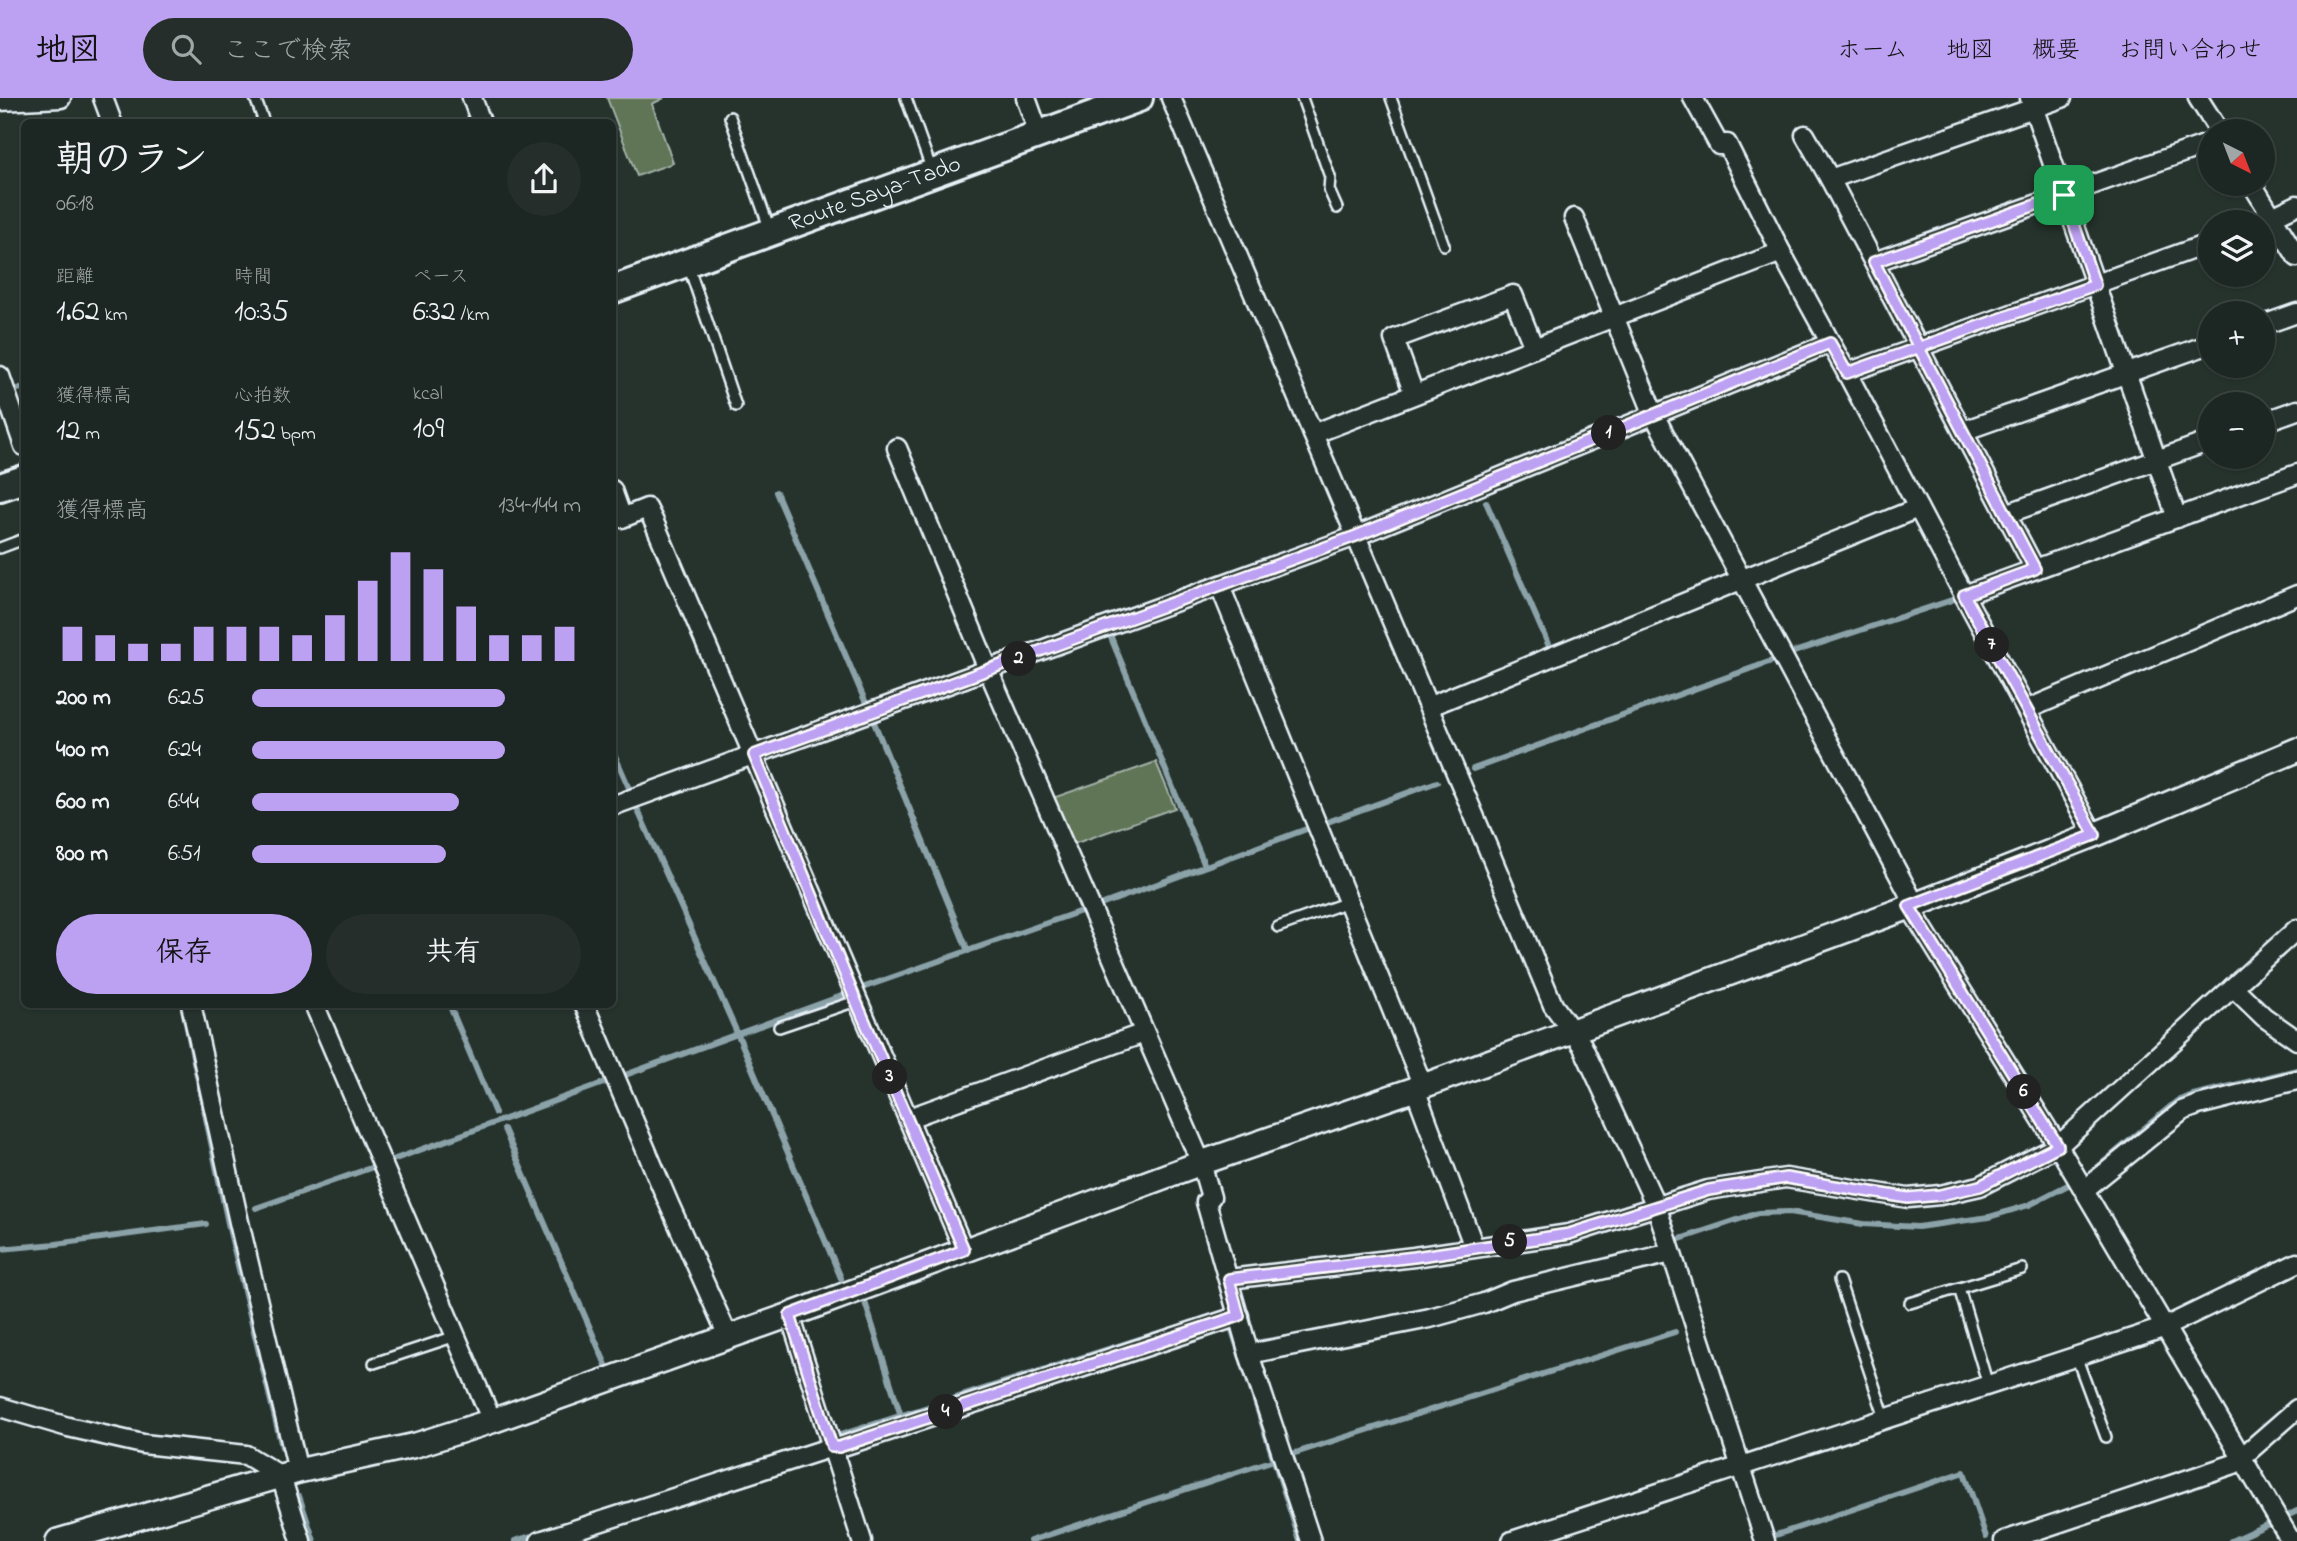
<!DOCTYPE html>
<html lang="ja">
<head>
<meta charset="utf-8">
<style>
	:root { --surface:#1c2622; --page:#252e2a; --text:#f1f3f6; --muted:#a0a5a5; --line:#3a4340; --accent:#bca0f2 }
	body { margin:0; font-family:"Indie Flower","Klee One",sans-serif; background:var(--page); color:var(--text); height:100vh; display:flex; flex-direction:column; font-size:26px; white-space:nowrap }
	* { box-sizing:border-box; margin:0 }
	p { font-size:23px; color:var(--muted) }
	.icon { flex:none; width:38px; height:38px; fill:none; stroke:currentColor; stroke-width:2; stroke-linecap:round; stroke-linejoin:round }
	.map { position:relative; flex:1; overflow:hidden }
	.sheet { position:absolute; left:21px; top:21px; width:595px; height:889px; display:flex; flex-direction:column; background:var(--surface); border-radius:10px; box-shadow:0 2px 5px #0004,0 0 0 2px var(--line) }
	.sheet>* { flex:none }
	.needle { width:46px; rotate:138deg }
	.controls { position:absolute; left:2198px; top:21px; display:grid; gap:14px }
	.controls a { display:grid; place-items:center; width:77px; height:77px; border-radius:50%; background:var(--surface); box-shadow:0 2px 5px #0004,0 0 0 2px var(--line); font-size:35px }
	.pin { position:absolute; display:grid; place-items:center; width:60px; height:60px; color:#fff; margin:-30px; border-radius:14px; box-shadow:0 4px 10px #0006 }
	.km { position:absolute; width:35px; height:35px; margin:-18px; border-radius:50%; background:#222; color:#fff; font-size:19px; line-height:35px; text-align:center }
	.round { display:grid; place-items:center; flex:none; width:74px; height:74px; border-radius:37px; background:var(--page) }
	.headline { display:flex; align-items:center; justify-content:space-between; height:119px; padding:0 35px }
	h1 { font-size:38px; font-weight:600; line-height:52px }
	.figures { display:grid; grid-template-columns:repeat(3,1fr); gap:10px; height:119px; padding:7px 35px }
	.figures div { display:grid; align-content:center }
	.figures b { font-size:30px; font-weight:600 }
	.figures small { font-size:19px; font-weight:400 }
	.figures p { font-size:19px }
	.chart { height:196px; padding:14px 35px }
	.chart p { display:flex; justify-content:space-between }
	.chart svg { width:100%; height:126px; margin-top:7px; stroke:var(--accent); stroke-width:6 }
	.button { display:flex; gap:14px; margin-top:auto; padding:14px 35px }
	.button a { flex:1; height:80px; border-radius:42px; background:var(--accent); color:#111; font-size:28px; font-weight:600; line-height:80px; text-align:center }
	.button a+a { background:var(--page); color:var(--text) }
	ul { padding:0 35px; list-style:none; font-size:23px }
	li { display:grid; grid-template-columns:112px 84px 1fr; align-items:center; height:52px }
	li i { height:18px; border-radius:9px; background:var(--accent) }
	header { display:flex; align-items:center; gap:42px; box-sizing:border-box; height:98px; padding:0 35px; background:var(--accent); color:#111 }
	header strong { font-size:33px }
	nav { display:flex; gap:38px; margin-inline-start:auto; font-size:24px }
	.search { width:490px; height:63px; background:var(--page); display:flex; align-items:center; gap:18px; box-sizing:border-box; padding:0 24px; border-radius:38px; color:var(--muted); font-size:26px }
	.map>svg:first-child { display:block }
	.green { fill:#5e7457; stroke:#a3b2a8; stroke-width:2 }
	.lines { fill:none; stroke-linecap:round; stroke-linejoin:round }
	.stream { stroke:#8ba2a9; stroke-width:6 }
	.service-casing { stroke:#e8f1f8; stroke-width:14 }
	.minor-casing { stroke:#e8f1f8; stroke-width:23 }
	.tertiary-casing { stroke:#e8f1f8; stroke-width:28 }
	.secondary-casing { stroke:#e8f1f8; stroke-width:32 }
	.service { stroke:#26332d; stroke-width:9 }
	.minor { stroke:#26332d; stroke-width:18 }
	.tertiary { stroke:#26332d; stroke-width:23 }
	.secondary { stroke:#26332d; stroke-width:26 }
	.route-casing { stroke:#fff; stroke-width:14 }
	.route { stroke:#bca0f2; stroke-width:9 }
	.labels { text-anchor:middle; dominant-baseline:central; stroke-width:5; stroke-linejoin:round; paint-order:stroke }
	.street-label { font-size:24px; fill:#e8f1f8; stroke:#26332d }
</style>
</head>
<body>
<header>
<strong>地図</strong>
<div class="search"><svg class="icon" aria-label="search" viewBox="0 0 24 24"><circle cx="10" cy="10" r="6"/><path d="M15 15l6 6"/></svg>ここで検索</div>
<nav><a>ホーム</a><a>地図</a><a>概要</a><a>お問い合わせ</a></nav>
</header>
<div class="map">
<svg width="2297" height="1443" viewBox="0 0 2297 1443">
	<rect width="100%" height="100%" fill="#26332d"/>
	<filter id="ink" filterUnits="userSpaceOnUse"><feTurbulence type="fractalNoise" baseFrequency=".0143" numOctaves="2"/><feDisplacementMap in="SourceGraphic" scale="14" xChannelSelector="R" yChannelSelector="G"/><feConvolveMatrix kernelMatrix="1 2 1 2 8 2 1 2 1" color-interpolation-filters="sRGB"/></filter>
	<g filter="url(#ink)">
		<g class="green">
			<polygon points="607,0 664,0 652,6 673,65 637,78"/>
			<polygon points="1156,664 1175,710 1068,748 1047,702"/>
		</g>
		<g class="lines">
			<g class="stream">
				<polyline points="12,293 24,289"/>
				<polyline points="776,394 868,610"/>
				<polyline points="1486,404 1551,553"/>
				<polyline points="1110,537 1205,768"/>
				<polyline points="1794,554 1952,502"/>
				<polyline points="873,622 968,853"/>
				<polyline points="612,651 630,692"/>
				<polyline points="1473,671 1777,561"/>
				<polyline points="636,708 738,937 841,1180"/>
				<polyline points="1322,726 1437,684"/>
				<polyline points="1095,809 1312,729"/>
				<polyline points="859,891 1084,812"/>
				<polyline points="182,906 229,1130 282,1349"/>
				<polyline points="449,906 495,1015"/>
				<polyline points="504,1031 606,1267"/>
				<polyline points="387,1064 847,896"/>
				<polyline points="2087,1078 2177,1003 2193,997 2297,972"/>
				<polyline points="256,1110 376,1068"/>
				<polyline points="1680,1141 1758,1115 1790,1114 1863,1126 1918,1129 1989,1119 2029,1107 2068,1087"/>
				<polyline points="0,1151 56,1146 206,1126"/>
				<polyline points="865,1204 901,1318"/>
				<polyline points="1231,1229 1300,1443"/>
				<polyline points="1261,1244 1287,1240"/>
				<polyline points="837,1338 1158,1235"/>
				<polyline points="1289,1357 1675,1234"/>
				<polyline points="299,1398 314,1443"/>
				<polyline points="2291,1416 2297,1413"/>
				<polyline points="1773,1438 1964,1374 1986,1439"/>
				<polyline points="515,1443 542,1435"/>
				<polyline points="1030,1443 1274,1362"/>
				<polyline points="2231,1443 2273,1424"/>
			</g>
			<g class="service-casing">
				<g id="service">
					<polyline points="255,0 264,24"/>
					<polyline points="906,0 932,73"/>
					<polyline points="1302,0 1330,79 1329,92 1337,110"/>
					<polyline points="1391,0 1444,147"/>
					<polyline points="730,19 770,132"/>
					<polyline points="688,167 736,308"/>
					<polyline points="0,450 24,441"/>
					<polyline points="1278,829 1348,804"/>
					<polyline points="779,929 856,903"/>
					<polyline points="1839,1182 1885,1320"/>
					<polyline points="1959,1190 1988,1287"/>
					<polyline points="1910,1205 2022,1171"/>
					<polyline points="2076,1258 2106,1339"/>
					<polyline points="374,1265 456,1238"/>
				</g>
			</g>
			<g class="minor-casing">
				<g id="minor">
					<polyline points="103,0 112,24"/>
					<polyline points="472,0 481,24"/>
					<polyline points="1026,0 1039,36"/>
					<path d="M1171,0C1299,303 1428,604 1553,907L1582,947L1657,1110L1765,1443"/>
					<polyline points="1693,0 1719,47 1727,46 1781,154 1847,275 1964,497 2094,737"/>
					<polyline points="2030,0 2177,420"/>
					<polyline points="2198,0 2219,33"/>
					<polyline points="0,3 61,0"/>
					<polyline points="1805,37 1830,81 2035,471"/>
					<polyline points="1830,81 2062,0"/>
					<polyline points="2252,86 2297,159"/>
					<polyline points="2272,119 2297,107"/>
					<polyline points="1574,120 1654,317 1915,807"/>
					<polyline points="1874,164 2210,45"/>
					<polyline points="2263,227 2297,215"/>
					<polyline points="1847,275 2210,145"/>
					<polyline points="0,278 24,348"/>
					<polyline points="1414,296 1394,241 1513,197 1534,250"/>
					<polyline points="2263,324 2297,312"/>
					<polyline points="1963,333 2210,246"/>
					<polyline points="1313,336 1781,154"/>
					<polyline points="897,350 988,571 1201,1065 1211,1099 1206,1104 1249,1256 1311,1443"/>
					<polyline points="612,392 622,420 647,410 654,424 964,1152"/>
					<polyline points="2006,416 2210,343"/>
					<polyline points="1220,488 1423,988"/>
					<polyline points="1964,497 2297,376"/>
					<polyline points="1430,608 1918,410"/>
					<polyline points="2028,611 2297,497"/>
					<polyline points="612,708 1356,438 1830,245"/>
					<polyline points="1909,808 2058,1048 2291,1443"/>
					<polyline points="2233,889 2264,919 2297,942"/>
					<polyline points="191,906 239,1124 298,1373"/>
					<polyline points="314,906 492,1323"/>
					<polyline points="584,906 669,1106 728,1238"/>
					<polyline points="1415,991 1474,1149"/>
					<polyline points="909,1020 1144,935"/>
					<polyline points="2084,1092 2182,1013 2198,1007 2297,982"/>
					<polyline points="1229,1181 1414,1159 1569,1136 1708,1092 1786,1080 1908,1100 1940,1097 1980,1088 2058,1048 2297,831"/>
					<polyline points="790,1217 862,1443"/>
					<polyline points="1249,1256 1430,1220 1484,1205 1513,1193 1671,1155"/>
					<polyline points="0,1309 68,1329 143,1346 246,1357 281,1378 301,1443"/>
					<polyline points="540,1443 832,1349 840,1349 1239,1218"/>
					<polyline points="1512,1443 2163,1230 2297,1165"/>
					<polyline points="2004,1443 2234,1366 2297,1311"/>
				</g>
			</g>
			<g class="tertiary-casing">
				<polyline id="tertiary" points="58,1443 298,1373 416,1347 492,1323 790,1217 1201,1065 1415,991 1915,807 2094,737 2297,652"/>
			</g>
			<g class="secondary-casing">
				<g id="secondary">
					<path id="s1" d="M612,192L1139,0"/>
					<polyline points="0,389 24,381"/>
				</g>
			</g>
			<use href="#service" class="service"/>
			<use href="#minor" class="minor"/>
			<use href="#tertiary" class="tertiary"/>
			<use href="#secondary" class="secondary"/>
		</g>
	</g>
	<g class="lines" filter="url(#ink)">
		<g class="route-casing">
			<polyline id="route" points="2064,97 2095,187 1847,275 1830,245 1356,438 754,657 856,903 964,1152 790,1217 832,1349 839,1349 1239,1218 1229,1181 1414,1159 1569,1136 1709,1092 1786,1080 1908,1100 1940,1097 1980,1088 2058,1048 1909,808 2095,737 1964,497 2035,471 1874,164 2064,97"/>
		</g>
		<use href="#route" class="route"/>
	</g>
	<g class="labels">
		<g class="street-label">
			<text stroke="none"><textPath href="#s1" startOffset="280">Route Saya-Tado</textPath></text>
		</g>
	</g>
</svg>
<div class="controls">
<a><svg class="needle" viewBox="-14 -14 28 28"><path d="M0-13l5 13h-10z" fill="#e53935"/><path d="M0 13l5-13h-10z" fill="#a0a5a5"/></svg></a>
<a><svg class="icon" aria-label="layers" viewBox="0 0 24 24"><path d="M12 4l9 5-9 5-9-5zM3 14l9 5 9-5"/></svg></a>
<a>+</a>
<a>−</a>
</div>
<div class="pin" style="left:2064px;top:97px;background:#1e9e55"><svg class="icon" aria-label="arrive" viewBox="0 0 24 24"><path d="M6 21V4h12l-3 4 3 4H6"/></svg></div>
<b class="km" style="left:1609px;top:335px">1</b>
<b class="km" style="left:1019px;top:561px">2</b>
<b class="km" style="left:890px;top:979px">3</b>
<b class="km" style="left:946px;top:1314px">4</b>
<b class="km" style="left:1510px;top:1144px">5</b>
<b class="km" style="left:2024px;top:994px">6</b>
<b class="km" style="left:1992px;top:547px">7</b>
<section class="sheet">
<div class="headline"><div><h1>朝のラン</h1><p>06:18</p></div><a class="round"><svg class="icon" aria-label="share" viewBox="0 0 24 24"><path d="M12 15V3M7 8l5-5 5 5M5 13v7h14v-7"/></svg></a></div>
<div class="figures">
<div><p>距離</p><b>1.62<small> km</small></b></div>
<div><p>時間</p><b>10:35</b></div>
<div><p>ペース</p><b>6:32<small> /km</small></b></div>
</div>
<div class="figures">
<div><p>獲得標高</p><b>12<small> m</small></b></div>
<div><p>心拍数</p><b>152<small> bpm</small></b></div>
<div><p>kcal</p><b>109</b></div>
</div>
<div class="chart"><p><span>獲得標高</span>134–144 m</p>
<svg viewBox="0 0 160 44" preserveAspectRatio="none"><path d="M5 44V32M15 44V35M25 44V38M35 44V38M45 44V32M55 44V32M65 44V32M75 44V35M85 44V28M95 44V16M105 44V6M115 44V12M125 44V25M135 44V35M145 44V35M155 44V32"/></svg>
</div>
<ul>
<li><b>200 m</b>6:25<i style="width:77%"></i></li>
<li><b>400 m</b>6:24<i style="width:77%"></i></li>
<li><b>600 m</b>6:44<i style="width:63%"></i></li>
<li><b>800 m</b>6:51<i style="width:59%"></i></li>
</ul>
<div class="button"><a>保存</a><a>共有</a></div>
</section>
</div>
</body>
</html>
